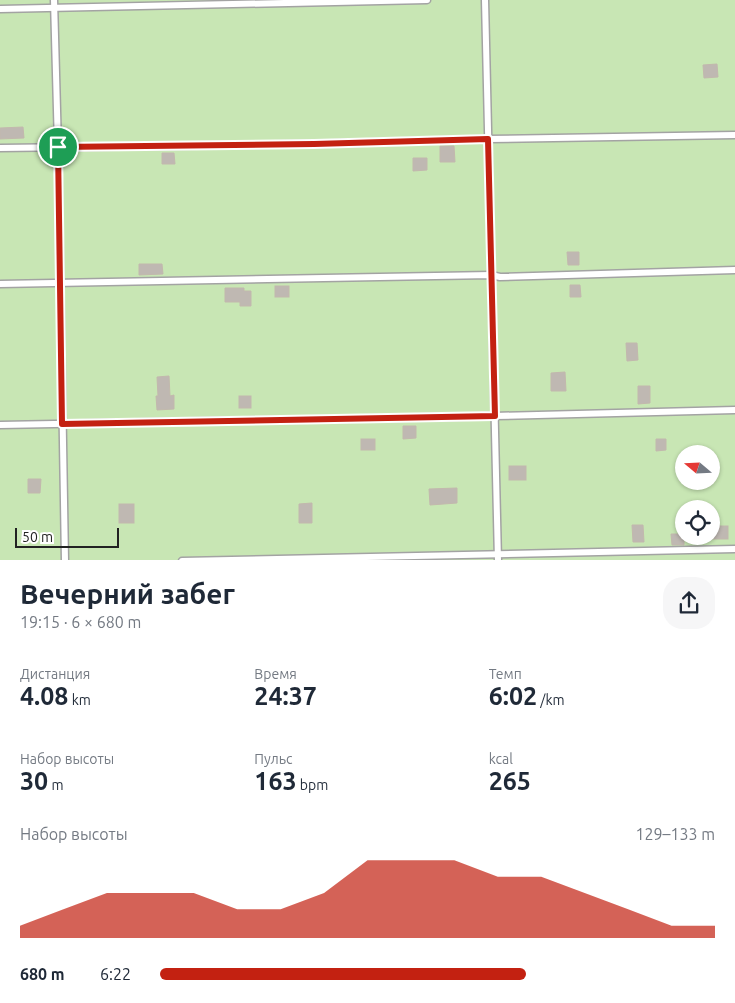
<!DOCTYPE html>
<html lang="ru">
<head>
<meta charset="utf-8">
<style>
	:root { --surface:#fff; --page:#f6f6f7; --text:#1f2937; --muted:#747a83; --accent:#c32111 }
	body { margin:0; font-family:Ubuntu,sans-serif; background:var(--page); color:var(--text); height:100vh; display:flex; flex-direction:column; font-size:19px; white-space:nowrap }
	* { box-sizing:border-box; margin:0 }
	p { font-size:16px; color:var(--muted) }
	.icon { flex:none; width:28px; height:28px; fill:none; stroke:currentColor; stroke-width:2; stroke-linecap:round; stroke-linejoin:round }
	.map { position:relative; height:560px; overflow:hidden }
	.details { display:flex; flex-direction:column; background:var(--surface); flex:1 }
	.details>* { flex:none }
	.needle { width:32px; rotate:289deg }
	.buttons { position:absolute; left:675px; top:445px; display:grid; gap:10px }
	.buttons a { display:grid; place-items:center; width:45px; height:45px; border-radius:50%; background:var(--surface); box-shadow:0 1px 4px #0004; font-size:25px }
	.scale { position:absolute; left:15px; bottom:12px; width:104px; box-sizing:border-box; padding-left:5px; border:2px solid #222; border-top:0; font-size:14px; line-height:18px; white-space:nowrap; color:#222; -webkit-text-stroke:4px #fff; paint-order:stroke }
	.pin { position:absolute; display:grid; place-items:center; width:42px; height:42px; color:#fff; margin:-21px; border:2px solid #fff; border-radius:50%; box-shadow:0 1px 5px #0007 }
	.round { display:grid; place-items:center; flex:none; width:52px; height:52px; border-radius:20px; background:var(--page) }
	.head { display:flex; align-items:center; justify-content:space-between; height:85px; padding:0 20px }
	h1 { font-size:28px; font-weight:600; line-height:38px }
	.stats { display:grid; grid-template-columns:repeat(3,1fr); gap:8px; height:85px; padding:5px 20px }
	.stats div { display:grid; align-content:center }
	.stats b { font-size:25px; font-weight:600 }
	.stats small { font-size:14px; font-weight:400 }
	.stats p { font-size:14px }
	.chart { height:140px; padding:10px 20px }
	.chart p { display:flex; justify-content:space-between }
	.chart svg { width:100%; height:90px; margin-top:5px; fill:var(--accent); opacity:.7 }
	ul { padding:0 20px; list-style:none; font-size:16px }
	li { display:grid; grid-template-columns:80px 60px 1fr; align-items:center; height:38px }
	li i { height:12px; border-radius:6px; background:var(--accent) }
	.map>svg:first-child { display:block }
	.grass { fill:#c8e6b4; fill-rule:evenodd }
	.building { fill:#bfb8b2; stroke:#c2b8ad }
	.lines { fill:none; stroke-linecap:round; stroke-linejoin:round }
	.service-casing { stroke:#a3a3a3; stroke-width:9 }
	.service { stroke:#fff; stroke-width:6 }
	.route-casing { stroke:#fff; stroke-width:10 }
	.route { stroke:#c32111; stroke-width:6 }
</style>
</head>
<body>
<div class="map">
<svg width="735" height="561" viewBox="0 0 735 561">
	<rect width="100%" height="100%" fill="#f1efea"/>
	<path class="grass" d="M0,0H735V560H0ZM684,454H711V481H684ZM684,509H711V536H684Z"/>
	<g class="building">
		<polygon points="717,64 718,77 704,78 703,65"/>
		<polygon points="23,127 24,138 0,139 0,128"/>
		<polygon points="440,146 454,146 455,162 440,162"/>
		<polygon points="162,153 174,153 175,164 162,164"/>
		<polygon points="413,158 427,158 427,170 413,171"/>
		<polygon points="567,252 579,252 579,265 568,265"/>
		<polygon points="139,264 162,264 163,274 139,275"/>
		<polygon points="570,285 580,285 581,297 570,297"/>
		<rect x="275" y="286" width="14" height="11"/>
		<polygon points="225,288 244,288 244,291 251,291 251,306 240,306 240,302 225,302"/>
		<polygon points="626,343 637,343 638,360 627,361"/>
		<polygon points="565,372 566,391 551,391 551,373"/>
		<polygon points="169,376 170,396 174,395 174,409 157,410 156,396 158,396 157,377"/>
		<polygon points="638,386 650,386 650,403 638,404"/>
		<rect x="239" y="396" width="12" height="12"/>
		<polygon points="403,426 416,426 416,438 403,439"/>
		<rect x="361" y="439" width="14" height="11"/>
		<polygon points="656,439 666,439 666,450 656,451"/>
		<rect x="509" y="466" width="17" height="14"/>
		<polygon points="28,479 41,479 40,493 28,493"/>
		<polygon points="457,488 457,503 430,505 429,489"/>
		<polygon points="312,503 312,523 299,523 299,504"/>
		<rect x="119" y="504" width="15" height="19"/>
		<polygon points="632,525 643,525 644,542 633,542"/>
		<rect x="712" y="526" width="16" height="13"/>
		<polygon points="671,534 684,534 684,545 672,545"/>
	</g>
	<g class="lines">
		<g class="service-casing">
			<g id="service">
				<polyline points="54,0 58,147 65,561"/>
				<polyline points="485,0 498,561"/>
				<polyline points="0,9 427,0"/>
				<polyline points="0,148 314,144 488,139 735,135"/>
				<polyline points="0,284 491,275 500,277 735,270"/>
				<polyline points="0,425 495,416 735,410"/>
				<polyline points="182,561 735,549"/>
			</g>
		</g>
		<use href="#service" class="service"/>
	</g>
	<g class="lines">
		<g class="route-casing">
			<polygon id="route" points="488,139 495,416 62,424 58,147 314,144"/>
		</g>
		<use href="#route" class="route"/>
	</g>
</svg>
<div class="buttons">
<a><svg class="needle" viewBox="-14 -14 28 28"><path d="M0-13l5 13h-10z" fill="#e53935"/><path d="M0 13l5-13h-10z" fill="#747a83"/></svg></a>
<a><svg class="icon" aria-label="locate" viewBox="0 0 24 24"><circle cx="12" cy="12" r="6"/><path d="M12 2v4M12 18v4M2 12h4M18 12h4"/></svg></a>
</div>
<div class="scale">50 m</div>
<div class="pin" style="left:58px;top:147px;background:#1e9e55"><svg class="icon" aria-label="arrive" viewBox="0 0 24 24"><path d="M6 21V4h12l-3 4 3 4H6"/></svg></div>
</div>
<section class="details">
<div class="head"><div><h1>Вечерний забег</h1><p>19:15 · 6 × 680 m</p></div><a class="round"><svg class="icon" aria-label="share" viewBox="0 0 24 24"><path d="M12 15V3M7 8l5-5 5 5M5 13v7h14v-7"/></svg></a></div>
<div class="stats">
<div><p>Дистанция</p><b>4.08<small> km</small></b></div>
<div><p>Время</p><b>24:37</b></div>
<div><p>Темп</p><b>6:02<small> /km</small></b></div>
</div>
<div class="stats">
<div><p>Набор высоты</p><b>30<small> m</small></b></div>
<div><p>Пульс</p><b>163<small> bpm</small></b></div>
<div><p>kcal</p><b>265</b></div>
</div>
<div class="chart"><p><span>Набор высоты</span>129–133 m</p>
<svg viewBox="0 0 160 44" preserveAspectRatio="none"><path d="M0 44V38L10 30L20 22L30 22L40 22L50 30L60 30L70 22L80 6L90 6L100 6L110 14L120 14L130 22L140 30L150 38L160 38V44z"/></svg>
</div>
<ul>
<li><b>680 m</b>6:22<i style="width:66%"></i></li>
</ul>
</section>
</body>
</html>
